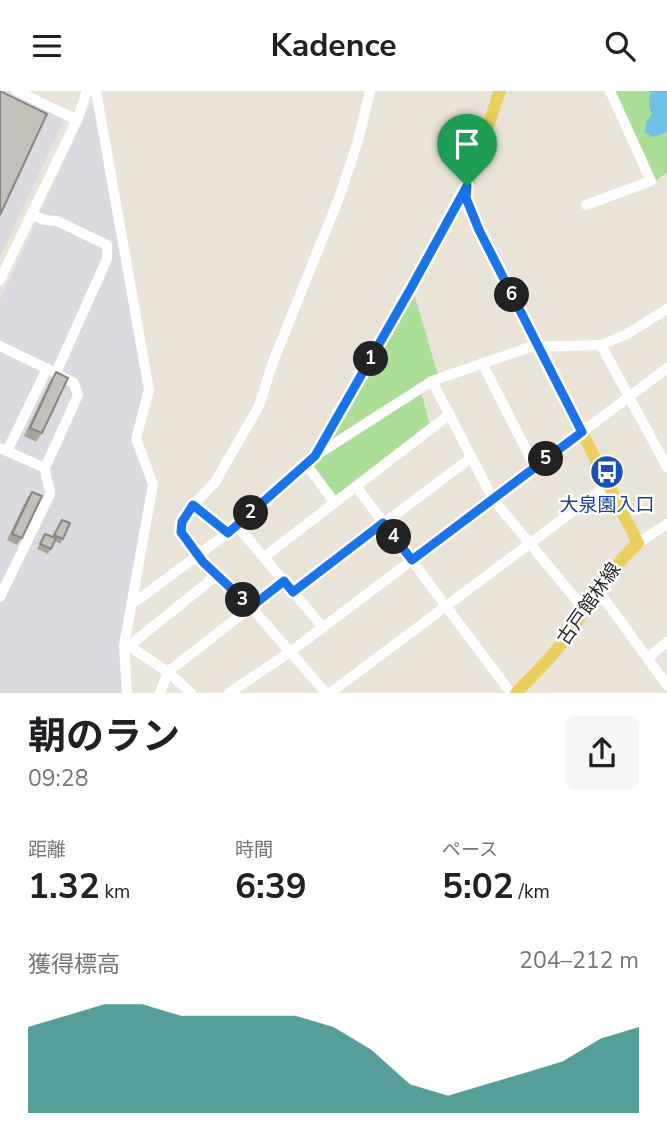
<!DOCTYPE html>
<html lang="ja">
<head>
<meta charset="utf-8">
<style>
	:root { --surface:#fff; --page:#f6f6f6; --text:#202124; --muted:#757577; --accent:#0f766e }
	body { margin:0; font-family:"Nunito Sans","Noto Sans JP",sans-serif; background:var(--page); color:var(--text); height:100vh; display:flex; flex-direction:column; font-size:26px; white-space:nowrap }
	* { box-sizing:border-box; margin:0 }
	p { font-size:23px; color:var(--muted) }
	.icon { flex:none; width:38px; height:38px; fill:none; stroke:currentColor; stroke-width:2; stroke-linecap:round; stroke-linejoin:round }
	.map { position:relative; height:602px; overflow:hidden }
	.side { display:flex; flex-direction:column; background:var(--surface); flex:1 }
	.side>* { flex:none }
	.pin { position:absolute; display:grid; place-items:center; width:60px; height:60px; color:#fff; margin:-72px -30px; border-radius:50% 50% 50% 0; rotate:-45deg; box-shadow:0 0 7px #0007 }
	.pin .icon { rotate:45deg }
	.km { position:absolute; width:35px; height:35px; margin:-18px; border-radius:50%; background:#222; color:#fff; font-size:19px; line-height:35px; text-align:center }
	.round { display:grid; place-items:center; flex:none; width:74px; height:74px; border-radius:10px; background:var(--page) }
	.head { display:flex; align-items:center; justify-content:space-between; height:119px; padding:0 28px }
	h1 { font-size:38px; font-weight:700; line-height:52px }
	.figures { display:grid; grid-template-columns:repeat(3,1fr); gap:10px; height:119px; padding:7px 28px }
	.figures div { display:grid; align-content:center }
	.figures b { font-size:35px; font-weight:700 }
	.figures small { font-size:19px; font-weight:400 }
	.figures p { font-size:19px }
	.chart { height:196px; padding:14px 28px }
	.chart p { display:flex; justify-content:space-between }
	.chart svg { width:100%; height:126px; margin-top:7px; fill:var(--accent); opacity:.7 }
	header { display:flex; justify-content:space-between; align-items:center; height:91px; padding:0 28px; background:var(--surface); font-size:32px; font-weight:700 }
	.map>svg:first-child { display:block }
	.industrial { fill:#dcd9e1 }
	.green { fill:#abde97 }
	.water { fill:#6fc1e7 }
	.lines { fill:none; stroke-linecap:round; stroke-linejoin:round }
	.minor { stroke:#fff; stroke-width:10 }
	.major { stroke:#e8cf5e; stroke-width:12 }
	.wall { fill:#a9a49e }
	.building { fill:#c4bfb8; stroke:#898681; stroke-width:2 }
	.route-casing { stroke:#fff; stroke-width:14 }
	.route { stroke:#1a73e8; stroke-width:9 }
	.labels { text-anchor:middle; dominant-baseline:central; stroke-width:5; stroke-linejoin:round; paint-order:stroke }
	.transit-label { font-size:19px; fill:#164399; stroke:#fff }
	.street-label { font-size:19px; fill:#272727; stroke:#fff }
</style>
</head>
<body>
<header><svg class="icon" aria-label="menu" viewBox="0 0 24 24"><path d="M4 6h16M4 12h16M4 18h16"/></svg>Kadence<svg class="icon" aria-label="search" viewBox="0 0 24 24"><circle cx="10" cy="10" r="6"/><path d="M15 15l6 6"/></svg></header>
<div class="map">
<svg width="667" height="602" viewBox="0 0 667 602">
	<rect width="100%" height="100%" fill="#e9e3d8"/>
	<g class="industrial">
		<polygon points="0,0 6,0 62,26 63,31 0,165"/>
		<polygon points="95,14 144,296 131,348 149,393 128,517 119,555 122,602 0,602 0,209 89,16"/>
	</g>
	<g class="green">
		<polygon points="612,0 667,0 667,82 654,90"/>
		<polygon points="413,199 438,284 319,359"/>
		<polygon points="421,301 430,334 337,410 310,373"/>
	</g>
	<polygon class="water" points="650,0 667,0 667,41 653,46 645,41 647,29 652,23 649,16"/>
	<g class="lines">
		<g class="minor">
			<polyline points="17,0 77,29"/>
			<polyline points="96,0 149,299 136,348 153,393 124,555 127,602"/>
			<polyline points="586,114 651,90 610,0"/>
			<polyline points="0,189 77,29 87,0"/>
			<polyline points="601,254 667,376"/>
			<polyline points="0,255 56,282 107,168 107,154 57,130 44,129 32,123"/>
			<polyline points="482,272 535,376"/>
			<polyline points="432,290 493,408 579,512 586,516"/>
			<path d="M0,357L45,377C45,386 50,394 50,403L0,506"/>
			<polyline points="7,360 47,278"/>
			<polyline points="315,365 411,197 465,98"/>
			<polyline points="306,373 335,412"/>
			<polyline points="45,377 78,304 74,292 56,282"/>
			<polyline points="356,395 511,602"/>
			<polyline points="193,414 228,442"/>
			<polyline points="237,435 323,536"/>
			<polyline points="638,452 667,433"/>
			<polyline points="264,466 450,323"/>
			<polyline points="597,498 667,594"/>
			<polyline points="293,501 472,366"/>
			<polyline points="133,510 138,509 237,435 315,365 432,290 530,256 601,254 627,243 667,218"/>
			<polyline points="124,555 129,555 217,484"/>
			<polyline points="129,555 168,581 191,602"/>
			<polyline points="648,567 667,551"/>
			<polyline points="160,602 168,581 284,490"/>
			<polyline points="229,602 293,559 667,277"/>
			<polyline points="326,602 251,516 198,466 181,438 188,420 215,391 259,315 273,271 339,107 358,50 370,0"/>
			<polyline points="330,602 608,394"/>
		</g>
		<path class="major" d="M500,0L467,95L466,107L479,139L638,452C608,479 590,512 568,544C553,566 534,583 516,602"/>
	</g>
	<g class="wall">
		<polygon points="56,281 42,342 36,351 24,345 50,290"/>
		<polygon points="32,401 22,447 17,454 7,449 27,407"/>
		<polygon points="62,429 63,448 60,453 55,450 48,463 37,458 45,443 53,446"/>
	</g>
	<g class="building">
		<polygon points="0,0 47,23 0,124"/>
		<polygon points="56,281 68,287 42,342 30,337"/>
		<polygon points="32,401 42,405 22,447 12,443"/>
		<polygon points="62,429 70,432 63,448 54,444"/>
		<polygon points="45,443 56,447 51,458 40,453"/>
	</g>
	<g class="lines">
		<g class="route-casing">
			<polygon id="route" points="467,95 466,107 479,139 582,341 412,469 383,432 293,501 284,490 251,516 203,471 181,441 182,431 193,414 228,442 315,365 411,197"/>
		</g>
		<use href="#route" class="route"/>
	</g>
	<defs>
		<g id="bus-disc" transform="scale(1.75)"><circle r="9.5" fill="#1a4fb4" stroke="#fff"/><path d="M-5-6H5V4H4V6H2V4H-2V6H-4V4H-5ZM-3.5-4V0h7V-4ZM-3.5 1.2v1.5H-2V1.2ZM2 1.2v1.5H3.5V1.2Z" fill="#fff"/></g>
	</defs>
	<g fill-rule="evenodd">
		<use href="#bus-disc" x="607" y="381"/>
	</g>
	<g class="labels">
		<g class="transit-label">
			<text x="607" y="414">大泉園入口</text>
		</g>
		<g class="street-label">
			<text transform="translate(589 513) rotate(-55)">古戸館林線</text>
		</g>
	</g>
</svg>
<div class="pin" style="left:467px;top:95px;background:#1e9e55"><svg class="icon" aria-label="arrive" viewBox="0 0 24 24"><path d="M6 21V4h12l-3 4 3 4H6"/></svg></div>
<b class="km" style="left:371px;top:268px">1</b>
<b class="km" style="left:251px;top:422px">2</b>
<b class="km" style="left:243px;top:509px">3</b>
<b class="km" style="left:394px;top:446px">4</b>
<b class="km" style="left:546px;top:368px">5</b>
<b class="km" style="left:512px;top:204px">6</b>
</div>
<section class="side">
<div class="head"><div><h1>朝のラン</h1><p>09:28</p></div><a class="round"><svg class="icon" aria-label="share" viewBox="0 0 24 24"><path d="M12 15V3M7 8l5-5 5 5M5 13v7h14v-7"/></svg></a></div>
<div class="figures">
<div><p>距離</p><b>1.32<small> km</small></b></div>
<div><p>時間</p><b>6:39</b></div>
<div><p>ペース</p><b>5:02<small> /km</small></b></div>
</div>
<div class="chart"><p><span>獲得標高</span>204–212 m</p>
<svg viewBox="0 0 160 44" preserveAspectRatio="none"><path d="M0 44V14L10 10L20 6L30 6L40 10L50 10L60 10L70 10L80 14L90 22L100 34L110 38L120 34L130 30L140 26L150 18L160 14V44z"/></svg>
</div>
</section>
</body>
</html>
